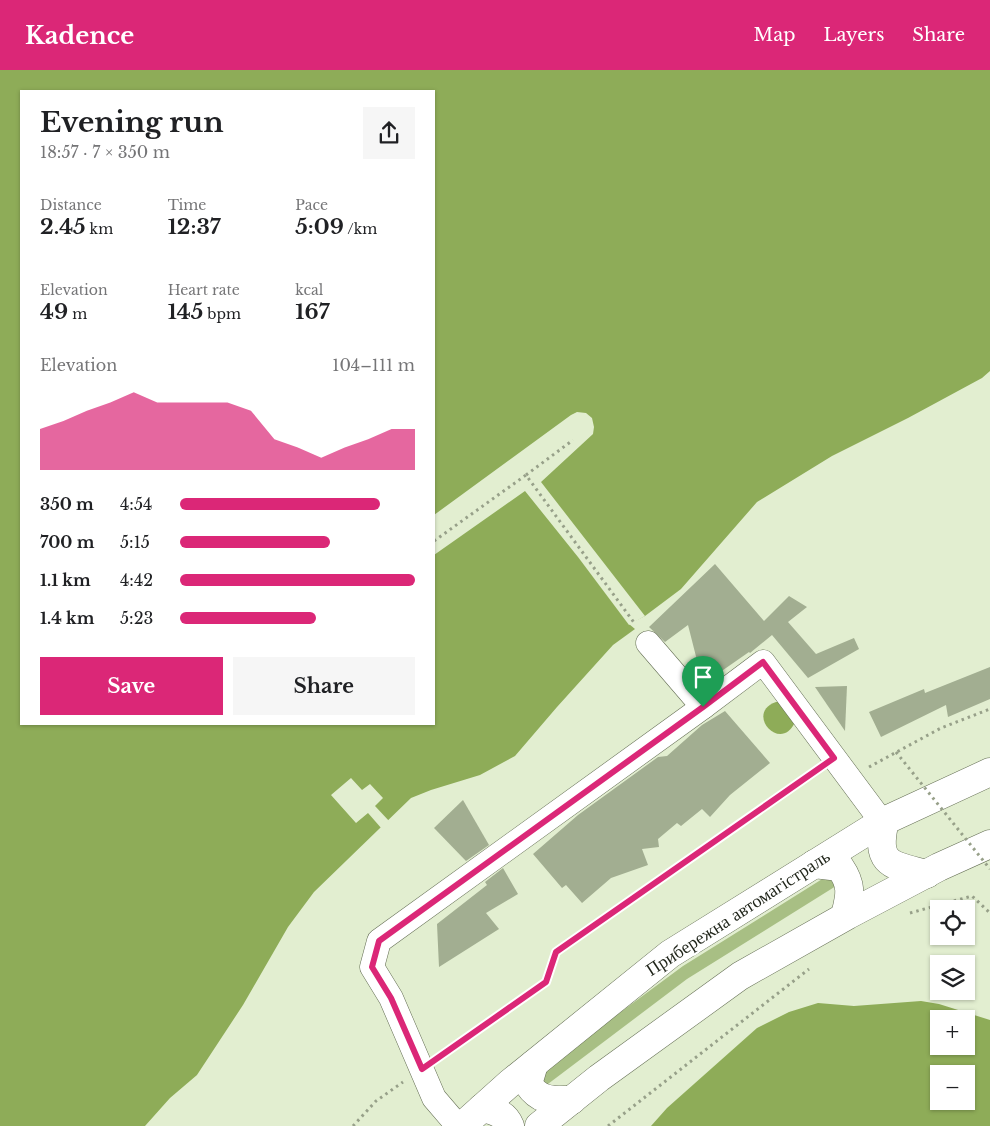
<!DOCTYPE html>
<html lang="en">
<head>
<meta charset="utf-8">
<style>
	:root { --surface:#fff; --page:#f6f6f6; --text:#202124; --muted:#757577; --accent:#db2777 }
	body { margin:0; font-family:"Libre Baskerville",serif; background:var(--page); color:var(--text); height:100vh; display:flex; flex-direction:column; font-size:19px; white-space:nowrap }
	* { box-sizing:border-box; margin:0 }
	p { font-size:16px; color:var(--muted) }
	.icon { flex:none; width:28px; height:28px; fill:none; stroke:currentColor; stroke-width:2; stroke-linecap:round; stroke-linejoin:round }
	.map { position:relative; flex:1; overflow:hidden }
	.drawer { position:absolute; left:20px; top:20px; width:415px; height:635px; display:flex; flex-direction:column; background:var(--surface); border-radius:0px; box-shadow:0 1px 4px #0004 }
	.drawer>* { flex:none }
	.buttons { position:absolute; left:930px; top:830px; display:grid; gap:10px }
	.buttons a { display:grid; place-items:center; width:45px; height:45px; border-radius:0px; background:var(--surface); box-shadow:0 1px 4px #0004; font-size:25px }
	.pin { position:absolute; display:grid; place-items:center; width:42px; height:42px; color:#fff; margin:-51px -21px; border-radius:50% 50% 50% 0; rotate:-45deg; box-shadow:0 0 5px #0007 }
	.pin .icon { rotate:45deg }
	.round { display:grid; place-items:center; flex:none; width:52px; height:52px; border-radius:0px; background:var(--page) }
	.overview { display:flex; align-items:center; justify-content:space-between; height:85px; padding:0 20px }
	h1 { font-size:28px; font-weight:800; line-height:38px }
	.figures { display:grid; grid-template-columns:repeat(3,1fr); gap:8px; height:85px; padding:5px 20px }
	.figures div { display:grid; align-content:center }
	.figures b { font-size:21px; font-weight:800 }
	.figures small { font-size:14px; font-weight:400 }
	.figures p { font-size:14px }
	.chart { height:140px; padding:10px 20px }
	.chart p { display:flex; justify-content:space-between }
	.chart svg { width:100%; height:90px; margin-top:5px; fill:var(--accent); opacity:.7 }
	.cta { display:flex; gap:10px; margin-top:auto; padding:10px 20px }
	.cta a { flex:1; height:58px; border-radius:0px; background:var(--accent); color:#fff; font-size:20px; font-weight:800; line-height:58px; text-align:center }
	.cta a+a { background:var(--page); color:var(--text) }
	ul { padding:0 20px; list-style:none; font-size:16px }
	li { display:grid; grid-template-columns:80px 60px 1fr; align-items:center; height:38px }
	li i { height:12px; border-radius:6px; background:var(--accent) }
	header { display:flex; align-items:center; gap:30px; box-sizing:border-box; height:70px; padding:0 25px; background:var(--accent); color:#fff }
	header strong { font-size:24px }
	nav { display:flex; gap:28px; margin-inline-start:auto; font-size:18px }
	.map>svg:first-child { display:block }
	.green { fill:#a8bf84 }
	.water { fill:#8eac58; fill-rule:evenodd }
	.pier { fill:#e2eed0 }
	.building { fill:#a2ae91 }
	.lines { fill:none; stroke-linecap:round; stroke-linejoin:round }
	.minor-casing { stroke:#646e54; stroke-width:25 }
	.major-casing { stroke:#646e54; stroke-width:29 }
	.path { stroke:#97a089; stroke-width:3; stroke-dasharray:2.5 4; stroke-linecap:butt }
	.minor { stroke:#fff; stroke-width:24 }
	.major { stroke:#fff; stroke-width:28 }
	.path-bridge { stroke:#97a089; stroke-width:3; stroke-dasharray:2.5 4; stroke-linecap:butt }
	.route-casing { stroke:#fff; stroke-width:10 }
	.route { stroke:#db2777; stroke-width:6 }
	.labels { text-anchor:middle; dominant-baseline:central; stroke-width:4.5; stroke-linejoin:round; paint-order:stroke }
	.street-label { font-size:18px; fill:#1f2419; stroke:#fff }
</style>
</head>
<body>
<header>
<strong>Kadence</strong>
<nav><a>Map</a><a>Layers</a><a>Share</a></nav>
</header>
<div class="map">
<svg width="990" height="1056" viewBox="0 0 990 1056">
	<rect width="100%" height="100%" fill="#e2eed0"/>
	<polygon class="green" points="835,801 844,811 687,909 540,1020 533,1007 683,896"/>
	<g class="water">
		<path d="M0,0H990V301L982,308L908,348L832,386L757,432L681,519L645,546L629,554L635,559L613,575L557,637L515,686L480,705L431,720L411,728L314,822L288,857L243,935L197,1005L170,1028L145,1056H0ZM21,21H434V654H21Z"/>
		<path d="M776,632H781L795,652C781,684 744,643 776,632Z"/>
		<path d="M921,931L939,934L990,950V1056H651L667,1038L757,958L789,942L818,933L854,936ZM939,949H966V976H939ZM939,1004H966V1031H939Z"/>
	</g>
	<g class="pier">
		<polygon points="577,342 586,343 592,348 594,357 593,364 541,412 645,546 629,555 578,487 525,421 434,485 434,445 571,345"/>
		<polygon points="351,708 362,720 370,714 383,728 375,736 390,752 382,759 368,743 356,753 331,725"/>
	</g>
	<g class="building">
		<polygon points="715,494 764,551 789,526 807,537 788,552 816,584 854,568 859,579 808,608 772,565 750,583 749,582 703,614 688,555 665,572 649,557"/>
		<polygon points="990,597 990,629 948,647 946,635 881,667 869,642 924,619 925,623"/>
		<polygon points="847,616 845,661 815,617"/>
		<polygon points="725,641 770,693 730,725 710,747 702,739 681,756 677,753 658,769 659,777 642,779 648,795 611,808 582,833 566,815 562,818 533,784 578,745 658,687 667,686 702,655"/>
		<polygon points="463,730 489,775 466,791 434,758"/>
		<polygon points="503,798 518,824 486,843 499,859 439,897 437,854 487,815 485,812"/>
	</g>
	<g class="lines">
		<g class="minor-casing">
			<g id="minor">
				<polyline points="648,573 703,637"/>
				<polyline points="458,1056 434,1028 391,928 372,897 379,871 703,637 763,592 882,752"/>
			</g>
		</g>
		<g class="major-casing">
			<g id="major">
				<path d="M885,750C875,794 889,795 927,804"/>
				<path d="M814,794L840,797C853,816 850,825 845,846"/>
				<path d="M534,994L528,1014C540,1032 552,1030 572,1030"/>
				<path d="M482,1038C494,1041 505,1043 510,1056"/>
				<polyline points="462,1056 510,1013 670,884 882,752 990,702"/>
				<polyline points="539,1056 599,1008 740,906 848,845 939,797 990,774"/>
			</g>
		</g>
		<g class="path">
			<polyline points="526,405 573,370"/>
			<polyline points="434,471 526,405 635,554"/>
			<polyline points="869,697 941,658 990,639"/>
			<polyline points="910,843 972,826 990,843"/>
			<polyline points="441,986 546,912 555,882 815,701"/>
			<polyline points="353,1056 376,1031 403,1012"/>
			<polyline points="608,1056 809,899"/>
		</g>
		<use href="#minor" class="minor"/>
		<use href="#major" class="major"/>
		<polyline class="path-bridge" points="896,682 990,799"/>
	</g>
	<g class="lines">
		<g class="route-casing">
			<polygon id="route" points="763,592 834,688 556,882 546,912 422,999 391,928 372,897 379,871 703,637"/>
		</g>
		<use href="#route" class="route"/>
	</g>
	<g class="labels">
		<g class="street-label">
			<text transform="translate(738 843) rotate(-33)">Прибережна автомагістраль</text>
		</g>
	</g>
</svg>
<div class="buttons">
<a><svg class="icon" aria-label="locate" viewBox="0 0 24 24"><circle cx="12" cy="12" r="6"/><path d="M12 2v4M12 18v4M2 12h4M18 12h4"/></svg></a>
<a><svg class="icon" aria-label="layers" viewBox="0 0 24 24"><path d="M12 4l9 5-9 5-9-5zM3 14l9 5 9-5"/></svg></a>
<a>+</a>
<a>−</a>
</div>
<div class="pin" style="left:703px;top:637px;background:#1e9e55"><svg class="icon" aria-label="arrive" viewBox="0 0 24 24"><path d="M6 21V4h12l-3 4 3 4H6"/></svg></div>
<section class="drawer">
<div class="overview"><div><h1>Evening run</h1><p>18:57 · 7 × 350 m</p></div><a class="round"><svg class="icon" aria-label="share" viewBox="0 0 24 24"><path d="M12 15V3M7 8l5-5 5 5M5 13v7h14v-7"/></svg></a></div>
<div class="figures">
<div><p>Distance</p><b>2.45<small> km</small></b></div>
<div><p>Time</p><b>12:37</b></div>
<div><p>Pace</p><b>5:09<small> /km</small></b></div>
</div>
<div class="figures">
<div><p>Elevation</p><b>49<small> m</small></b></div>
<div><p>Heart rate</p><b>145<small> bpm</small></b></div>
<div><p>kcal</p><b>167</b></div>
</div>
<div class="chart"><p><span>Elevation</span>104–111 m</p>
<svg viewBox="0 0 160 44" preserveAspectRatio="none"><path d="M0 44V24L10 20L20 15L30 11L40 6L50 11L60 11L70 11L80 11L90 15L100 29L110 33L120 38L130 33L140 29L150 24L160 24V44z"/></svg>
</div>
<ul>
<li><b>350 m</b>4:54<i style="width:85%"></i></li>
<li><b>700 m</b>5:15<i style="width:64%"></i></li>
<li><b>1.1 km</b>4:42<i style="width:100%"></i></li>
<li><b>1.4 km</b>5:23<i style="width:58%"></i></li>
</ul>
<div class="cta"><a>Save</a><a>Share</a></div>
</section>
</div>
</body>
</html>
